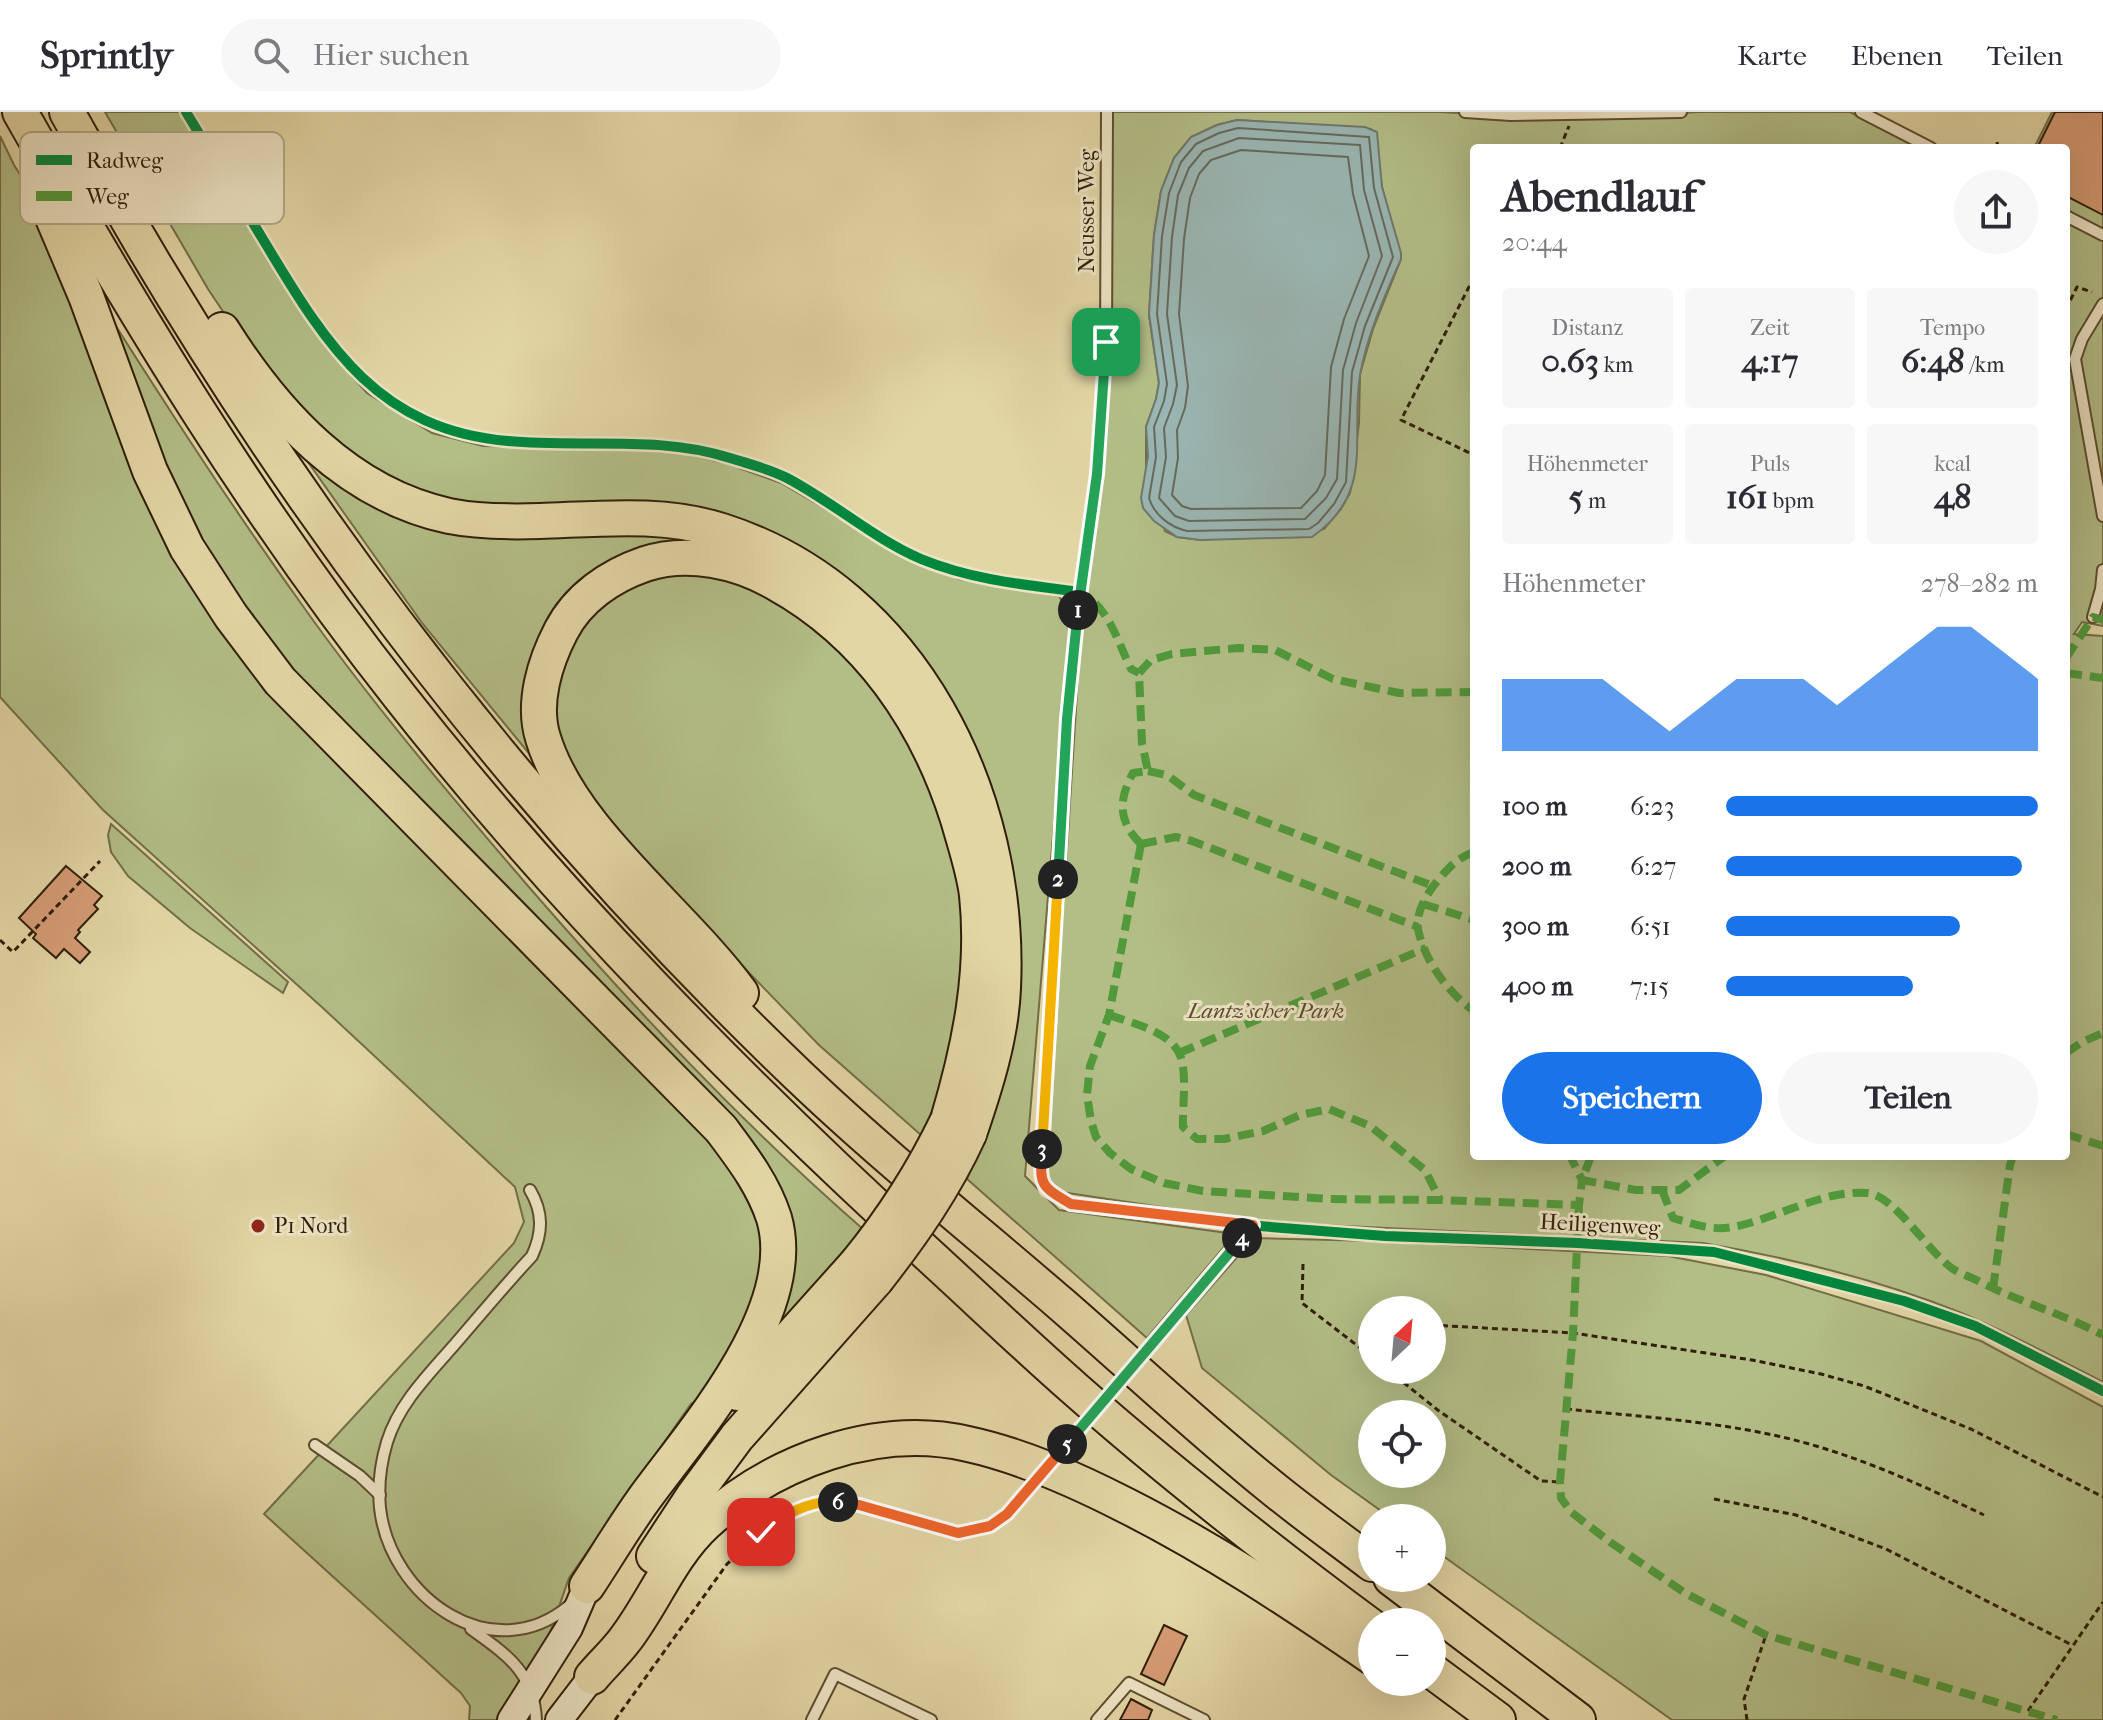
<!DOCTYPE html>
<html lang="de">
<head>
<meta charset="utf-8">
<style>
	:root { --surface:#fff; --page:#f7f7f7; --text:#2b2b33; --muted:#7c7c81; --line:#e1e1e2; --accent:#1a73e8 }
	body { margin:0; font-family:"IM FELL French Canon",serif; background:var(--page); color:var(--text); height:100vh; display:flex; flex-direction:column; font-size:30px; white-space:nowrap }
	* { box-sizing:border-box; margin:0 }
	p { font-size:26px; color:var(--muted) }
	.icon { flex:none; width:44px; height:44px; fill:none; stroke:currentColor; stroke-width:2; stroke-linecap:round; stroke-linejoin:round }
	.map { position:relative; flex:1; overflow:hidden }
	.details { position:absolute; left:1470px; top:32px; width:600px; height:1016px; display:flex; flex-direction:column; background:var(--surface); border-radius:8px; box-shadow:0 8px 32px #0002 }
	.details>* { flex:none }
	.needle { width:52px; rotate:26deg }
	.tools { position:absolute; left:1358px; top:1184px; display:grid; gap:16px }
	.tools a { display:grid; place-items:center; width:88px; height:88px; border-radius:50%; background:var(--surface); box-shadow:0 8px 32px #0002; font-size:40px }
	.pin { position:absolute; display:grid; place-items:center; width:68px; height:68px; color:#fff; margin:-34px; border-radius:16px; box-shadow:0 4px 12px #0006 }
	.km { position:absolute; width:40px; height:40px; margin:-20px; border-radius:50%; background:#222; color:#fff; font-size:22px; line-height:40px; text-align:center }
	.round { display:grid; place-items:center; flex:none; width:84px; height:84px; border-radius:42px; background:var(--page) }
	.head { display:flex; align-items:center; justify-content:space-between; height:136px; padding:0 32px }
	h1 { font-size:44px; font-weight:800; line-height:60px }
	.stats { display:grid; grid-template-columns:repeat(3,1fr); gap:12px; height:136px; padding:8px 32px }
	.stats div { display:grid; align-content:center; border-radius:8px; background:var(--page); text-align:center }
	.stats b { font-size:34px; font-weight:800 }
	.stats small { font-size:22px; font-weight:400 }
	.stats p { font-size:22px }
	.chart { height:224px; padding:16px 32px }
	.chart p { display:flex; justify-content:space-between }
	.chart svg { width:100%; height:144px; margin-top:8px; fill:var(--accent); opacity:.7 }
	.cta { display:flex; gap:16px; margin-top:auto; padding:16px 32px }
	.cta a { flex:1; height:92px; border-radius:48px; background:var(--accent); color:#fff; font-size:32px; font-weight:800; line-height:92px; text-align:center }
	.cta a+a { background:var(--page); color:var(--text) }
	ul { padding:0 32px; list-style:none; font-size:26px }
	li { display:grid; grid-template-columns:128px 96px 1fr; align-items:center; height:60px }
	li i { height:20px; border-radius:10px; background:var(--accent) }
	header { display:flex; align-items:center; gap:48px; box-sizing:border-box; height:112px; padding:0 40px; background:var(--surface); border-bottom:2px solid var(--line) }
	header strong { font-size:38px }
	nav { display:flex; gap:44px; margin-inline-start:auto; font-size:28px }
	.search { width:560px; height:72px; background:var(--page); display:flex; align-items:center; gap:20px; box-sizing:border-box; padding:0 28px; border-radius:44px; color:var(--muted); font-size:30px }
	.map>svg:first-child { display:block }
	.green { fill:#b3be87; stroke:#726e48; stroke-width:2; fill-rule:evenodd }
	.water { fill:#9ab6b3; stroke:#70796f; stroke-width:2 }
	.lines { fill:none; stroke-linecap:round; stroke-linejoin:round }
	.shore { stroke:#656a5e; stroke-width:2 }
	.building { fill:#d69c75; stroke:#301e0a; stroke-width:2 }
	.lane-casing { stroke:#5d4c31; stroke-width:14 }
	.secondary-casing { stroke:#301e0a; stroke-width:30 }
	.highway-casing { stroke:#301e0a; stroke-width:38 }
	.path { stroke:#301e0a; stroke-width:3; stroke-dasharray:6 4; stroke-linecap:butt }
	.lane { stroke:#ede4c4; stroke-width:10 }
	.secondary { stroke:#ede4c4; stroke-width:26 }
	.highway { stroke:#e3d6a5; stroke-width:34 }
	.highway-bridge-casing { stroke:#301e0a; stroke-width:38; stroke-linecap:butt }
	.path-bridge { stroke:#301e0a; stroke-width:3; stroke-dasharray:6 4; stroke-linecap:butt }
	.highway-bridge { stroke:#e3d6a5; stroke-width:34 }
	.quiet { stroke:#509a3b; stroke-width:8; stroke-dasharray:16 8; stroke-linecap:butt }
	.cycleway-casing { stroke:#ede4c4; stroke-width:15 }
	.cycleway { stroke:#00873e; stroke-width:10 }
	.split-1-casing { stroke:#fff; stroke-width:16 }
	.split-2-casing { stroke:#fff; stroke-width:16 }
	.split-3-casing { stroke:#fff; stroke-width:16 }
	.split-4-casing { stroke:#fff; stroke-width:16 }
	.split-5-casing { stroke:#fff; stroke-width:16 }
	.split-6-casing { stroke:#fff; stroke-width:16 }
	.split-7-casing { stroke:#fff; stroke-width:16 }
	.split-1 { stroke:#22a559; stroke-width:10 }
	.split-2 { stroke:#22a559; stroke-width:10 }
	.split-3 { stroke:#f5b400; stroke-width:10 }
	.split-4 { stroke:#f0652b; stroke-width:10 }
	.split-5 { stroke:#22a559; stroke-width:10 }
	.split-6 { stroke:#f0652b; stroke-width:10 }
	.split-7 { stroke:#f5b400; stroke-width:10 }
	.poi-dot { fill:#8f2418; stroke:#ede4c4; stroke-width:3 }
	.labels { text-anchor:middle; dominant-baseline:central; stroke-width:6; stroke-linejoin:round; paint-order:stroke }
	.street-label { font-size:22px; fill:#301e0a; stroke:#ede4c4 }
	.park-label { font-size:22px; font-style:italic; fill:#574e30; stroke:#ede4c4 }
	.poi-label { font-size:22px; fill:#301e0a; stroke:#ede4c4; text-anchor:start }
	.key { fill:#ede4c4; stroke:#b4a98c; stroke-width:2 }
	.key-label { font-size:22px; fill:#301e0a }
</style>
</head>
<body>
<header>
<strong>Sprintly</strong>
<div class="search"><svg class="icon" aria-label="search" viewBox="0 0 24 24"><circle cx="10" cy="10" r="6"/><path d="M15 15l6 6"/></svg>Hier suchen</div>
<nav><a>Karte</a><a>Ebenen</a><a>Teilen</a></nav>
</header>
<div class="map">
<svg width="2103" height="1608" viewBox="0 0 2103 1608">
	<rect width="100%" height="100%" fill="#e3d6a5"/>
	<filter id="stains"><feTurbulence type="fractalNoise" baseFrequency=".0025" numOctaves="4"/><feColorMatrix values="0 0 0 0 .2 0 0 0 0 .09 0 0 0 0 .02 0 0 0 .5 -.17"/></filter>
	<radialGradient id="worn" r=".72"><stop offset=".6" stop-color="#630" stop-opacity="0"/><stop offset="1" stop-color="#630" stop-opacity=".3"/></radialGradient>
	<g class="green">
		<polygon points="105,0 180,0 296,192 327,236 367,281 432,321 483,334 670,338 725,351 781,371 917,450 959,467 1059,484 1071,505 1025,1064 1059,1098 1235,1122 1147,1226 967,1067 995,988 1005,734 806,443 538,399 428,389 345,345 266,264 208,177"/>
		<path d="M1110,0H1440L1550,6L1615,5L1697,0H1850L1923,36H1474V1044H2066V36H2034L2052,0H2103V514L2082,510L2074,522L2103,524V1270C2055,1246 2008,1220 1959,1200C1877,1167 1790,1146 1703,1131L1261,1110L1061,1080L1048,1075L1046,1064L1082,504L1099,362ZM1237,8L1371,17L1382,75L1401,147L1373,217L1360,262L1359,311L1350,381L1341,397L1324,417L1201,428L1177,425L1165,419L1146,361V315L1156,287L1159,271L1149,203L1154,123L1161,79L1174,46L1191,25L1217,13Z"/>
		<path d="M0,24L14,53C107,200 199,349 300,490C370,589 449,682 528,774C633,895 742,1012 864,1118L765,1239L691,1292L569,1466L545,1535L497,1608H469L470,1594L461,1581L264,1402L514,1131L524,1110L515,1075L324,897L103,698L0,585Z"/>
		<polygon points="293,329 350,376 669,419 710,435 569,485 536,650 422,511"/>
		<polygon points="704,459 774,482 868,562 922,645 965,786 964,903 937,993 922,1024 819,933 668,777 595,696 559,633 554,577 562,546 594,496 646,464"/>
		<polygon points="111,712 288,870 283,881 190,816 128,764 111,740 108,723"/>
		<path d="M1254,1126L1375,1129L1668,1144L1766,1163L1981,1229L2103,1295V1608H1672L1432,1436V1406H1391L1331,1363L1202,1256L1186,1203ZM1372,1198H1432V1258H1372ZM1372,1302H1432V1362H1372Z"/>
	</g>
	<path class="water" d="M1237,8L1365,15L1377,20L1382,75L1401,141V147C1385,183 1367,223 1360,263C1350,327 1376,380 1312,425L1201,428L1177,425L1154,409L1143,396L1141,386L1148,344L1146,315L1156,287L1159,271L1149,202L1154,123L1161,79L1174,46L1191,25L1217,13Z"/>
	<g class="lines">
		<g class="shore">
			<path d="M1238,16L1369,25L1374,76L1393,145L1365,214L1352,260L1346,370L1334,392L1318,411L1309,417L1187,419C1170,415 1154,403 1149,386L1156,345L1154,315L1164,289L1167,272L1157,202L1162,124L1169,81L1181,50L1196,32L1219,21Z"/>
			<polygon points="1239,26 1360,33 1364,78 1382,144 1356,211 1343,258 1337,367 1326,386 1305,407 1189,409 1175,404 1159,386 1166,345 1164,316 1173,292 1177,273 1167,202 1172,125 1178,83 1189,56 1203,39"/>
			<polygon points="1241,38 1348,45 1353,82 1369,144 1344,207 1331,255 1325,363 1317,379 1301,396 1191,397 1182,394 1172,383 1178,346 1177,318 1185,296 1188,274 1179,202 1184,127 1190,86 1199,62 1211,48"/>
		</g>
	</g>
	<g class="building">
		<polygon points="2055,0 2103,0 2103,103 2066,84 2066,36 2037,36"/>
		<polygon points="66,754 102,784 94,793 98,797 78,818 80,820 75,826 90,840 80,851 64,837 56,846 33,826 36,822 19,806"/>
		<polygon points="1164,1513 1187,1524 1164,1573 1141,1562"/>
		<polygon points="1131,1587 1152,1598 1148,1608 1120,1608"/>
	</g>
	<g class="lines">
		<g class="lane-casing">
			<g id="lane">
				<polyline points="1107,0 1106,230 1097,362 1080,480 1067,607 1041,1065 1046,1078 1071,1092 1233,1112 1385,1124 1578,1131 1714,1140 1904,1189 1975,1214 2103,1279"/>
				<polyline points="1465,0 1511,3 1681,0"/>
				<polyline points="1861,0 1931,36"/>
				<polyline points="2066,104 2103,123"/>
				<polyline points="2103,192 2082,227 2075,247 2103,404"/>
				<polyline points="2093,505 2101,477 2103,458"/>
				<path d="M530,1078C543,1100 543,1120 532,1144C506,1172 481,1202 456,1231C430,1261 399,1291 387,1330C381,1350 378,1375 380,1396C390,1485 492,1559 570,1493"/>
				<polyline points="315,1333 360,1364 380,1383"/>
				<path d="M471,1517C507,1543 534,1560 536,1608"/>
				<polyline points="812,1608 835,1562 931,1608"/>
				<polyline points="1097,1608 1129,1571 1204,1608"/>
			</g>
		</g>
		<g class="secondary-casing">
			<g id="secondary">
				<polyline points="511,1608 569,1516 587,1474"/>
				<polyline points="559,1608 592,1565"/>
			</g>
		</g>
		<g class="highway-casing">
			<g id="highway">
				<path d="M20,0C135,203 256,403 401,586C560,788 741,971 931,1145C979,1189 1026,1234 1075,1277C1170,1361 1270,1439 1372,1515"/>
				<path d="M67,0C261,356 506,684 800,965C883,1044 974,1117 1061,1192C1130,1252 1198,1316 1270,1374C1303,1401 1338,1426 1372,1452"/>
				<path d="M39,73L86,184L150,359L187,436L231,504L280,569L721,1017C742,1045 763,1072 774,1106C801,1199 695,1317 644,1387C624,1415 606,1445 587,1474"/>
				<path d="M222,218C275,302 347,382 449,404C479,410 509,410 540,409C600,407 663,400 722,419C913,480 1012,684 1003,876C1001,926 985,975 969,1022"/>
				<path d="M741,881C683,801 571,719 543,626C532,591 545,550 561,519C578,486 610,464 645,452C688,438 738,449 776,471C868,522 927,609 958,707C965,732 974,758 977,783C985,860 970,934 948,1008"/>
				<polyline points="737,1281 762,1257 856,1152"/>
				<polyline points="654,1444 694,1383 737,1325 876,1168"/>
				<polyline points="1391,1466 1578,1608"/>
				<polyline points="1432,1559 1498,1608"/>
				<path d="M592,1565C602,1553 614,1542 624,1529C653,1492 670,1444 706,1411C774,1349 877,1311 968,1332C1023,1344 1076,1368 1125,1393C1212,1437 1292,1490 1372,1545"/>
			</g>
		</g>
		<g class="path">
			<polyline points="1997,30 1998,36"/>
			<polyline points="1560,36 1569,14"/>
			<polyline points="1474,165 1401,308 1474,343"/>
			<polyline points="2066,197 2077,175 2092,180"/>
			<polyline points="0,828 13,840 100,749"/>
			<polyline points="1303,1152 1302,1191 1372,1245"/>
			<polyline points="1174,1207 1243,1125"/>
			<polyline points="1432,1213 1573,1221 1752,1248 1821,1262 1864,1274 1971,1317 2103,1385"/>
			<polyline points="1388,1258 1439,1299 1541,1369 1560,1370"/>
			<path d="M1566,1297C1643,1305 1728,1310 1802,1330C1865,1347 1926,1375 1984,1403"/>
			<polyline points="1714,1387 1796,1403 1886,1437 2072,1533"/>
			<polyline points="2028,1599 2103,1490"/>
			<polyline points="615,1608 727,1452 761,1420 790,1399 830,1389 859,1393 919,1412 958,1421 990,1414 1007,1402"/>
			<polyline points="1747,1608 1744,1587 1766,1523"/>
		</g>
		<use href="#lane" class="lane"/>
		<use href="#secondary" class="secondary"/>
		<use href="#highway" class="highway"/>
		<g class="highway-bridge-casing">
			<g id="highway-bridge">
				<path d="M856,1152C893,1107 923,1060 948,1008"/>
				<path d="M876,1168C912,1122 945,1075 969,1022"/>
			</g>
		</g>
		<polyline class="path-bridge" points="1007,1402 1174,1207"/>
		<use href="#highway-bridge" class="highway-bridge"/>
		<g class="quiet">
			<path d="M1075,479C1107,488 1118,531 1131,557L1139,561"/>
			<polyline points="2066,546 2093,505 2103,508"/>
			<polyline points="2066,561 2103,566"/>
			<polyline points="1148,659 1167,663 1194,683 1433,774"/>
			<polyline points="1141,732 1109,903 1090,954 1087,983 1091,1009 1096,1025 1110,1041 1131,1057 1164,1071 1203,1079 1329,1087 1440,1088 1579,1093 1582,1068 1570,1044"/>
			<path d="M1141,732C1118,710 1118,688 1133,661L1148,659L1142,631L1139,561L1151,548L1172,542L1238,536L1275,538L1333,567L1399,581L1474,580"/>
			<polyline points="1141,732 1176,725 1192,729 1418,815"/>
			<path d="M1474,740C1458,746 1451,753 1440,766C1429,778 1415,800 1418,817C1424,848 1448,881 1474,899"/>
			<polyline points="1423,792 1474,808"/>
			<path d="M1109,903C1131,911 1167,918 1179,941C1188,957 1182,996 1183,1015L1197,1027H1224L1263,1019L1300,1003L1329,997L1370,1014L1425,1058L1440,1088"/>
			<polyline points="1179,941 1426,836"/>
			<polyline points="2066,941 2082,930 2103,921"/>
			<polyline points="2066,1022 2103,1034"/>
			<polyline points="1591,1044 1582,1068 1636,1078 1679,1078 1725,1044"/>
			<path d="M1662,1078L1673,1106C1693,1112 1712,1119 1733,1115C1776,1107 1824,1077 1868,1081C1895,1084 1928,1140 1953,1157C1961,1162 1971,1165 1980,1170C2020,1190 2063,1202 2103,1223"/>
			<polyline points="1579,1093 1573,1221 1560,1370 1561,1386 1571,1400 1610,1430 1685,1481 1766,1523 2057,1608"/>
			<polyline points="1993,1177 2010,1053 2013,1044"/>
		</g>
		<g class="cycleway-casing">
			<path id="cycleway" d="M186,0C213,45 240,90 267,134C328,236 380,318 508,329C582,336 658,323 730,346C749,352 770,357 787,366C833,390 874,427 921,447C972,468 1026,473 1080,480L1067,607L1041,1065L1046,1078L1071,1092L1233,1112L1385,1124L1578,1131L1714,1140L1904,1189L1975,1214L2103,1279"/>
		</g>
		<use href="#cycleway" class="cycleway"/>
	</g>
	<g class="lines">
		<g class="split-1-casing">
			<polyline id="split-1" points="1078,498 1097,362 1106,230"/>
		</g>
		<g class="split-2-casing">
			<polyline id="split-2" points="1058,767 1067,607 1078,498"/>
		</g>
		<g class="split-3-casing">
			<polyline id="split-3" points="1042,1037 1058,767"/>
		</g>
		<g class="split-4-casing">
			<path id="split-4" d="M1042,1037C1040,1073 1039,1073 1071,1092L1253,1113L1242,1126"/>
		</g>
		<g class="split-5-casing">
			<polyline id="split-5" points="1067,1332 1242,1126"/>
		</g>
		<g class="split-6-casing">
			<polyline id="split-6" points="838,1390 859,1393 958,1421 990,1414 1007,1402 1067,1332"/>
		</g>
		<g class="split-7-casing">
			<path id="split-7" d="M761,1420C783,1404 809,1387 838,1390"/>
		</g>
		<use href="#split-1" class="split-1"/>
		<use href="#split-2" class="split-2"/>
		<use href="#split-3" class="split-3"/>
		<use href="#split-4" class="split-4"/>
		<use href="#split-5" class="split-5"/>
		<use href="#split-6" class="split-6"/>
		<use href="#split-7" class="split-7"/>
	</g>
	<circle class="poi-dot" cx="258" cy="1114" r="8"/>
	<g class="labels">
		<g class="street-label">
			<text transform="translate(1087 99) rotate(-90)">Neusser Weg</text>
			<text transform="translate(1600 1113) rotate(3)">Heiligenweg</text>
		</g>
		<g class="park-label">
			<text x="1266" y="899">Lantz'scher Park</text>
		</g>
		<g class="poi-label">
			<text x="274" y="1114">P1 Nord</text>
		</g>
	</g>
	<rect x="20" y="20" width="264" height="92" rx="12" class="key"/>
	<rect x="36" y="43" width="36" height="10" fill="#00873e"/>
	<rect x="36" y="79" width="36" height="10" fill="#509a3b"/>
	<g class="key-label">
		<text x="86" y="56">Radweg</text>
		<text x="86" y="92">Weg</text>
	</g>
	<rect width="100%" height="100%" filter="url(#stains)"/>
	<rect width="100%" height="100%" fill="url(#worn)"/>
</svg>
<div class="tools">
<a><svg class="needle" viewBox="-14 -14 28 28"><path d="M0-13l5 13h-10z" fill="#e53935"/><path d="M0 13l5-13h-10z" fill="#7c7c81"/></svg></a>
<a><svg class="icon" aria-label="locate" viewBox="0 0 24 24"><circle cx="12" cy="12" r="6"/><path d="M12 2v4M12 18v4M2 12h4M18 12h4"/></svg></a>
<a>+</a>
<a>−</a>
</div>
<div class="pin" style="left:1106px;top:230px;background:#1e9e55"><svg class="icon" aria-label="arrive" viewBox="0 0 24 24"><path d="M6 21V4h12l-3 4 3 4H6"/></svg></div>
<div class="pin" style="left:761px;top:1420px;background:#d93025"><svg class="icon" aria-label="check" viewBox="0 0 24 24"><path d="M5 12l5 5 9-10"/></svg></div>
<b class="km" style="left:1078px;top:498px">1</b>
<b class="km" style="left:1058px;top:767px">2</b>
<b class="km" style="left:1042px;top:1037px">3</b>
<b class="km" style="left:1242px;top:1126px">4</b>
<b class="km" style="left:1067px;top:1332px">5</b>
<b class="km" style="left:838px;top:1390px">6</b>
<section class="details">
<div class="head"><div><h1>Abendlauf</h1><p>20:44</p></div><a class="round"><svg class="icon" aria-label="share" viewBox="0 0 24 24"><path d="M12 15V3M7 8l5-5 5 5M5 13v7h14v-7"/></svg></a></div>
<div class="stats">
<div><p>Distanz</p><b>0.63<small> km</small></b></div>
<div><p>Zeit</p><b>4:17</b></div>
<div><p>Tempo</p><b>6:48<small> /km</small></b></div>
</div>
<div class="stats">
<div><p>Höhenmeter</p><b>5<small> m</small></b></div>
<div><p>Puls</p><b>161<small> bpm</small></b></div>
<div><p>kcal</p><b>48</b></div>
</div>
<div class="chart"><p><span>Höhenmeter</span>278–282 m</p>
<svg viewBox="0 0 160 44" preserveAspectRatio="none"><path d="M0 44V22L10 22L20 22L30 22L40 30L50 38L60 30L70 22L80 22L90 22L100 30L110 22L120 14L130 6L140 6L150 14L160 22V44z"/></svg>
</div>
<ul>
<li><b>100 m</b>6:23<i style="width:100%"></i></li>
<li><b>200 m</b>6:27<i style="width:95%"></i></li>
<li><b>300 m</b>6:51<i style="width:75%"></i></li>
<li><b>400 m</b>7:15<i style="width:60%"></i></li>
</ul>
<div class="cta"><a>Speichern</a><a>Teilen</a></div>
</section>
</div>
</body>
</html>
